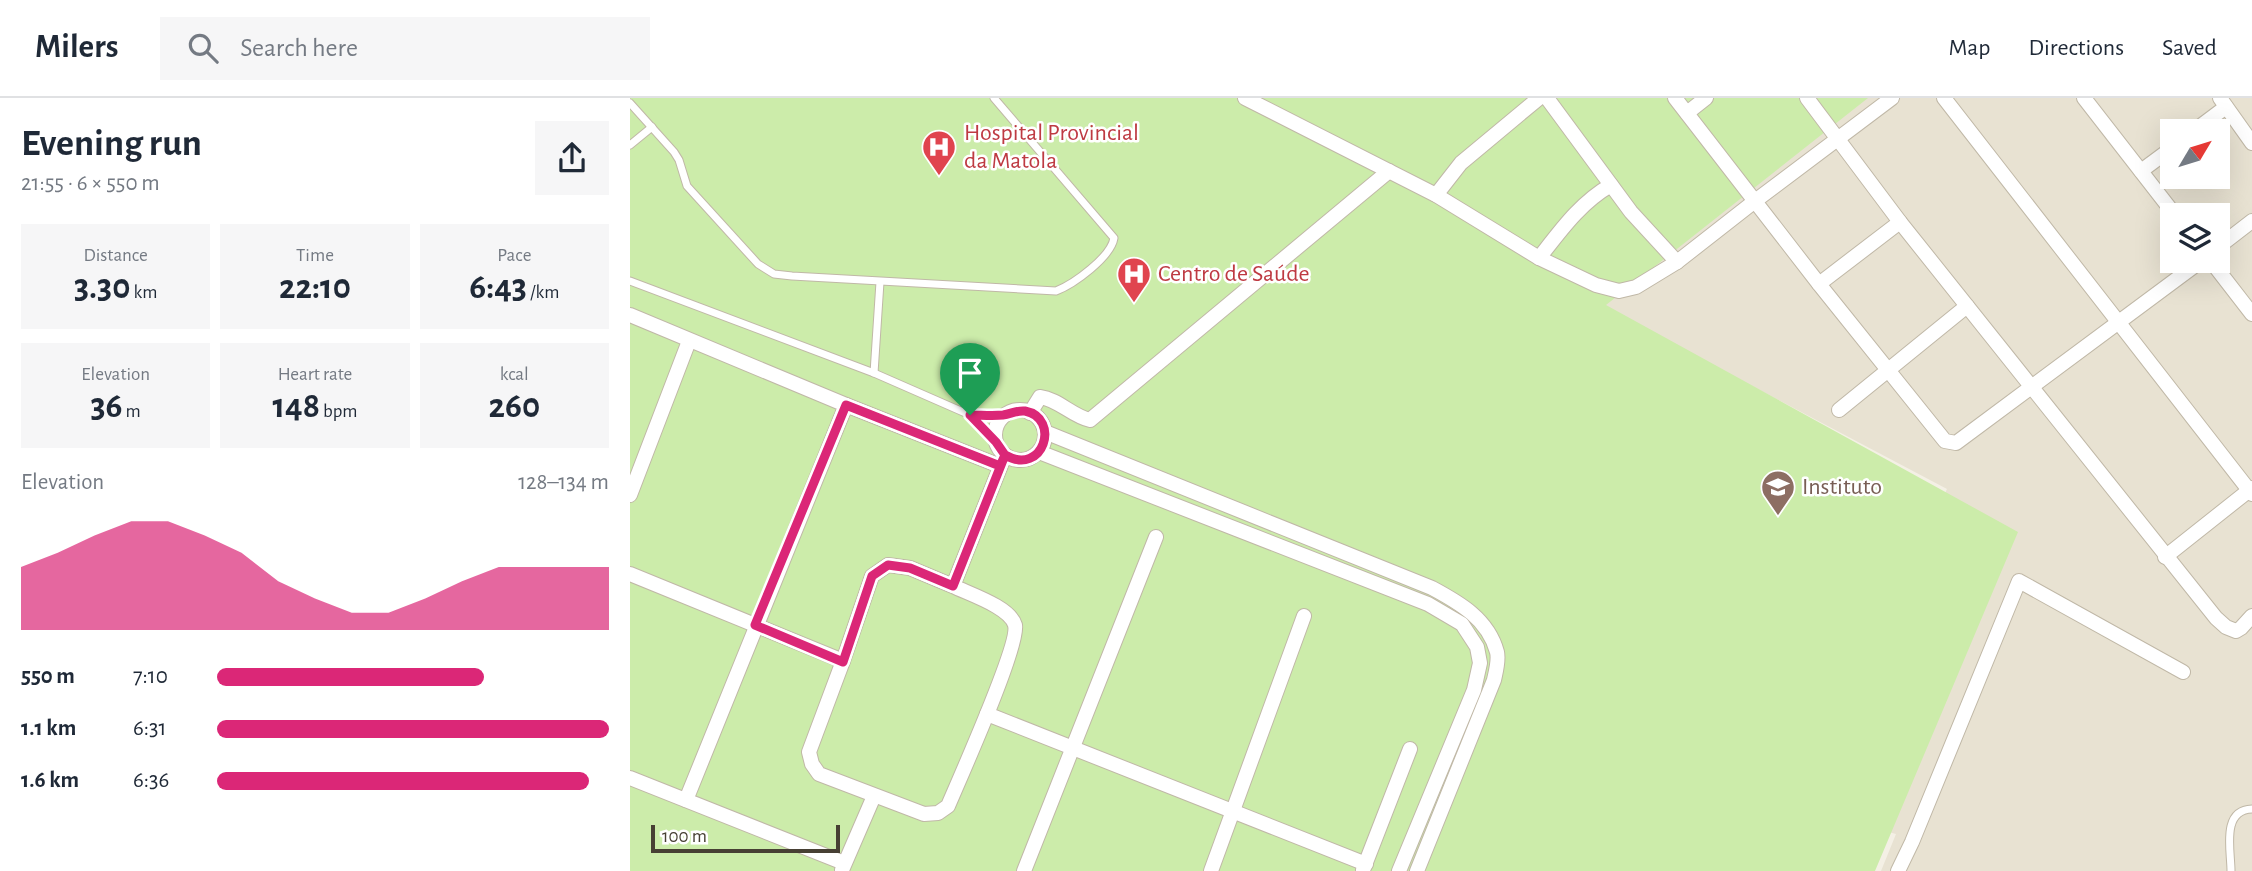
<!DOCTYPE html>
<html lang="en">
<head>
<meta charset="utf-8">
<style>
	:root { --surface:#fff; --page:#f6f6f7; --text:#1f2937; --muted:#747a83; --line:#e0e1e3; --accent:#db2777 }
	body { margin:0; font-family:"Alegreya Sans",sans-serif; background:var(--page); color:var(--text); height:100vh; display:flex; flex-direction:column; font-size:26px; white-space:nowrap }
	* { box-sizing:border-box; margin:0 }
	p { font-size:23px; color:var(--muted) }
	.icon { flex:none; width:38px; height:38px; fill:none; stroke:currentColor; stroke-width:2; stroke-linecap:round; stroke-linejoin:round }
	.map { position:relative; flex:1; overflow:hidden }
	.side { display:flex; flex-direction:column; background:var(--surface); width:630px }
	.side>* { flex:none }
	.needle { width:46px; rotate:52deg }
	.fabs { position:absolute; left:1530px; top:21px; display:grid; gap:14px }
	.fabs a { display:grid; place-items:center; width:70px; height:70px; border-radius:0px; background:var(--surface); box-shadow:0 7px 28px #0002; font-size:35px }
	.scale { position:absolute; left:21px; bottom:18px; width:189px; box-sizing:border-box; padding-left:7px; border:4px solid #474034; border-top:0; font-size:19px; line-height:24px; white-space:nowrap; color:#474034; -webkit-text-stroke:5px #fff; paint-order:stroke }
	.pin { position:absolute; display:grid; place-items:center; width:60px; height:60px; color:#fff; margin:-72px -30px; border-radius:50% 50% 50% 0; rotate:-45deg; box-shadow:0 0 7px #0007 }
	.pin .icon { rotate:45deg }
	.round { display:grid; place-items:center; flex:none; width:74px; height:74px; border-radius:0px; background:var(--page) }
	.head { display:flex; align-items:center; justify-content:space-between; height:119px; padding:0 21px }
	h1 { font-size:38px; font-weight:700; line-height:52px }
	.stats { display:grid; grid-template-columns:repeat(3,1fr); gap:10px; height:119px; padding:7px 21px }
	.stats div { display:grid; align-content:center; border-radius:0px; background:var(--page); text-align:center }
	.stats b { font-size:35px; font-weight:700 }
	.stats small { font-size:19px; font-weight:400 }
	.stats p { font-size:19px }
	.chart { height:196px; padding:14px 21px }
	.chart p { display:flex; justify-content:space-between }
	.chart svg { width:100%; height:126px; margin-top:7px; fill:var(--accent); opacity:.7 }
	ul { padding:0 21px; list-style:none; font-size:23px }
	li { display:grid; grid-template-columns:112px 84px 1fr; align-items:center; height:52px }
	li i { height:18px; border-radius:9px; background:var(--accent) }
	header { display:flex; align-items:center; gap:42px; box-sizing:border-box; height:98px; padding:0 35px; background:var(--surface); border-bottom:2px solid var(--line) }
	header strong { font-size:33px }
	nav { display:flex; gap:38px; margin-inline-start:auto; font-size:24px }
	.search { width:490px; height:63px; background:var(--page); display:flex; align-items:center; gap:18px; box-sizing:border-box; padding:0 24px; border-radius:0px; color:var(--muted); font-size:26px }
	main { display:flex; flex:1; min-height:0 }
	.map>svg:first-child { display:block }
	.residential { fill:#e8e2d2; fill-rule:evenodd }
	.green { fill:#ccecaa }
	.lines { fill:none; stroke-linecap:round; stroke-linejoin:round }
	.lane-casing { stroke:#c0b8a7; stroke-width:9 }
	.street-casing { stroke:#c0b8a7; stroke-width:16 }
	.lane { stroke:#fff; stroke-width:7 }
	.street { stroke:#fff; stroke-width:14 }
	.route-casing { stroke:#fff; stroke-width:14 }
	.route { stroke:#db2777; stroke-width:9 }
	.labels { text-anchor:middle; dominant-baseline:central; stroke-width:5; stroke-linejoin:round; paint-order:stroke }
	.health-label { font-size:24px; fill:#be3a42; stroke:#fff; text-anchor:start }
	.education-label { font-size:24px; fill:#785e54; stroke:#fff; text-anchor:start }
</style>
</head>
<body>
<header>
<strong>Milers</strong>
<div class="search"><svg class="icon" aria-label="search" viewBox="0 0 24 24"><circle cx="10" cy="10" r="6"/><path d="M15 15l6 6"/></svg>Search here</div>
<nav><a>Map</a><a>Directions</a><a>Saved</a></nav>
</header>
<main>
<section class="side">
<div class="head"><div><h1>Evening run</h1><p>21:55 · 6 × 550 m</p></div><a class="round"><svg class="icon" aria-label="share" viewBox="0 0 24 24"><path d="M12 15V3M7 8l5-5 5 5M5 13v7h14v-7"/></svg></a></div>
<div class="stats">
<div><p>Distance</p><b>3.30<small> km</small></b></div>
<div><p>Time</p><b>22:10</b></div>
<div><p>Pace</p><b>6:43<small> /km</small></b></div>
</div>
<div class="stats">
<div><p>Elevation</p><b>36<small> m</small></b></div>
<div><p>Heart rate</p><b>148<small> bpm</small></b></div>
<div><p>kcal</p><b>260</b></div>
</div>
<div class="chart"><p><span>Elevation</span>128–134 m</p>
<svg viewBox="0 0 160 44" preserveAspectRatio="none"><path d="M0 44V22L10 17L20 11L30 6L40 6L50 11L60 17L70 27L80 33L90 38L100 38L110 33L120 27L130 22L140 22L150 22L160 22V44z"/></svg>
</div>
<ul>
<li><b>550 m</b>7:10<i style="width:68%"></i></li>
<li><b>1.1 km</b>6:31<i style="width:100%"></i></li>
<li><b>1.6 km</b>6:36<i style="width:95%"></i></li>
</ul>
</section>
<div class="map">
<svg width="1622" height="773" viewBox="0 0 1622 773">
	<rect width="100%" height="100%" fill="#f4f0e5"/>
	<path class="residential" d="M577,0H1622V773H1251L1266,736L1162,709L1317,391ZM1542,33H1587V79H1542ZM1542,117H1587V163H1542Z"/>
	<polygon class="green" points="0,0 1238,0 976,207 1388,434 1245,773 0,773"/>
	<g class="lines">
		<g class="lane-casing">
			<g id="lane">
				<path d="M0,5L44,54L49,62L57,88L128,166L144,176L162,178L426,193C444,186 481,159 484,140L364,0"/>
				<polyline points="0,47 22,29"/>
				<polyline points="0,183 244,275 340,317 367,344"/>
				<polyline points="244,275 250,184"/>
				<polyline points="340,317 376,317"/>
				<path d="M1601,773C1601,752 1591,712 1622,711"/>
			</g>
		</g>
		<g class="street-casing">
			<g id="street">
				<polyline points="615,0 806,97 909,160 966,187 989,193 1006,189 1047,164 1125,103 1262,0"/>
				<polyline points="917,0 1001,114 1047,164"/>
				<polyline points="1045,0 1189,186 1315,343 1326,345 1571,163"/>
				<polyline points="1177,0 1270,124 1586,520 1596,529 1606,533 1611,530 1622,518"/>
				<polyline points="1314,0 1622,396"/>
				<polyline points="1454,0 1545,117"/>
				<polyline points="1590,0 1622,45"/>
				<polyline points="1057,15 1076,0"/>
				<polyline points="1564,33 1596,9"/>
				<polyline points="1511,73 1542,50"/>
				<polyline points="806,97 831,65 909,0"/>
				<polyline points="1587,150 1622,123"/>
				<path d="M909,160C931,132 950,105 981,87"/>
				<polyline points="1581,163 1622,216"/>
				<polyline points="1189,186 1270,124"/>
				<polyline points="0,217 216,307 370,368"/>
				<polyline points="1209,312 1337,208"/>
				<circle cx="390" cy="337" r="25"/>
				<path d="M400,315L410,299C428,301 442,318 460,322L759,73"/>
				<path d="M415,334L802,490C830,505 858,521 867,554C869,562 866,573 864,582L787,773"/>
				<polyline points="409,354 798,506 832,526 847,549 850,565 844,592 769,773"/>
				<polyline points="0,397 59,243"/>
				<polyline points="1535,459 1622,390"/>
				<polyline points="0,476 213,563"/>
				<path d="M323,488C339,496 380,509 385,527C390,546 329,682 318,708L308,715L294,716L189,676L182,666L179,654L213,563L242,478L258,467L280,470L323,488L375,357"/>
				<polyline points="357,616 736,766"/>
				<polyline points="0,680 214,765"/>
				<polyline points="56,702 216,307"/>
				<polyline points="212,772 244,698"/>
				<polyline points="733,772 780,651"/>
				<polyline points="394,773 526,439"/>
				<polyline points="581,773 674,518"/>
				<polyline points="1268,773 1282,744 1389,483 1553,574"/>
			</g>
		</g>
		<use href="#lane" class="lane"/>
		<use href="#street" class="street"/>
	</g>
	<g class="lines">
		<g class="route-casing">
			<path id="route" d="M340,317L366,344L375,357L370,368L216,307L125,527L213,564L242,478L258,467L280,470L323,488L375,357C414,379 431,320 395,313C387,312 381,316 373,317C363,318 351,317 340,317"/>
		</g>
		<use href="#route" class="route"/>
	</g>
	<defs>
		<g id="hospital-pin" transform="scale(1.75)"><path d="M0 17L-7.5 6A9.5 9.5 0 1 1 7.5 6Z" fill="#e0444e" stroke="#fff"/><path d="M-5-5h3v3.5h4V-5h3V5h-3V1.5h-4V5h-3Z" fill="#fff"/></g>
		<g id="school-pin" transform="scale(1.75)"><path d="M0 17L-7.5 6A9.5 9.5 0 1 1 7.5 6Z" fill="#8d6e63" stroke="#fff"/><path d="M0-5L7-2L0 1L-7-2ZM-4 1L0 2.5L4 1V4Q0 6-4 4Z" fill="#fff"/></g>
	</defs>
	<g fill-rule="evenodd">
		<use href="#hospital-pin" x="309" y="49"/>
		<use href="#hospital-pin" x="504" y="176"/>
		<use href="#school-pin" x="1148" y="389"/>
	</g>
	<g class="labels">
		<g class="health-label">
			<text x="334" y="35">Hospital Provincial<tspan x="334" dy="28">da Matola</tspan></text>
			<text x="528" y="176">Centro de Saúde</text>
		</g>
		<g class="education-label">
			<text x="1172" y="389">Instituto</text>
		</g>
	</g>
</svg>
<div class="fabs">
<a><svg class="needle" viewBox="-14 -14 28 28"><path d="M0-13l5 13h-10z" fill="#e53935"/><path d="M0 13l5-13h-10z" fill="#747a83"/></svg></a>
<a><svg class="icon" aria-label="layers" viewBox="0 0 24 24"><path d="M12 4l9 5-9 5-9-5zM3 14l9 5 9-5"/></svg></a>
</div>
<div class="scale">100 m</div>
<div class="pin" style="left:340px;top:317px;background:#1e9e55"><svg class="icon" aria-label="arrive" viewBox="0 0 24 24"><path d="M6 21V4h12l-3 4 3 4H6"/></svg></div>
</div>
</main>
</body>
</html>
